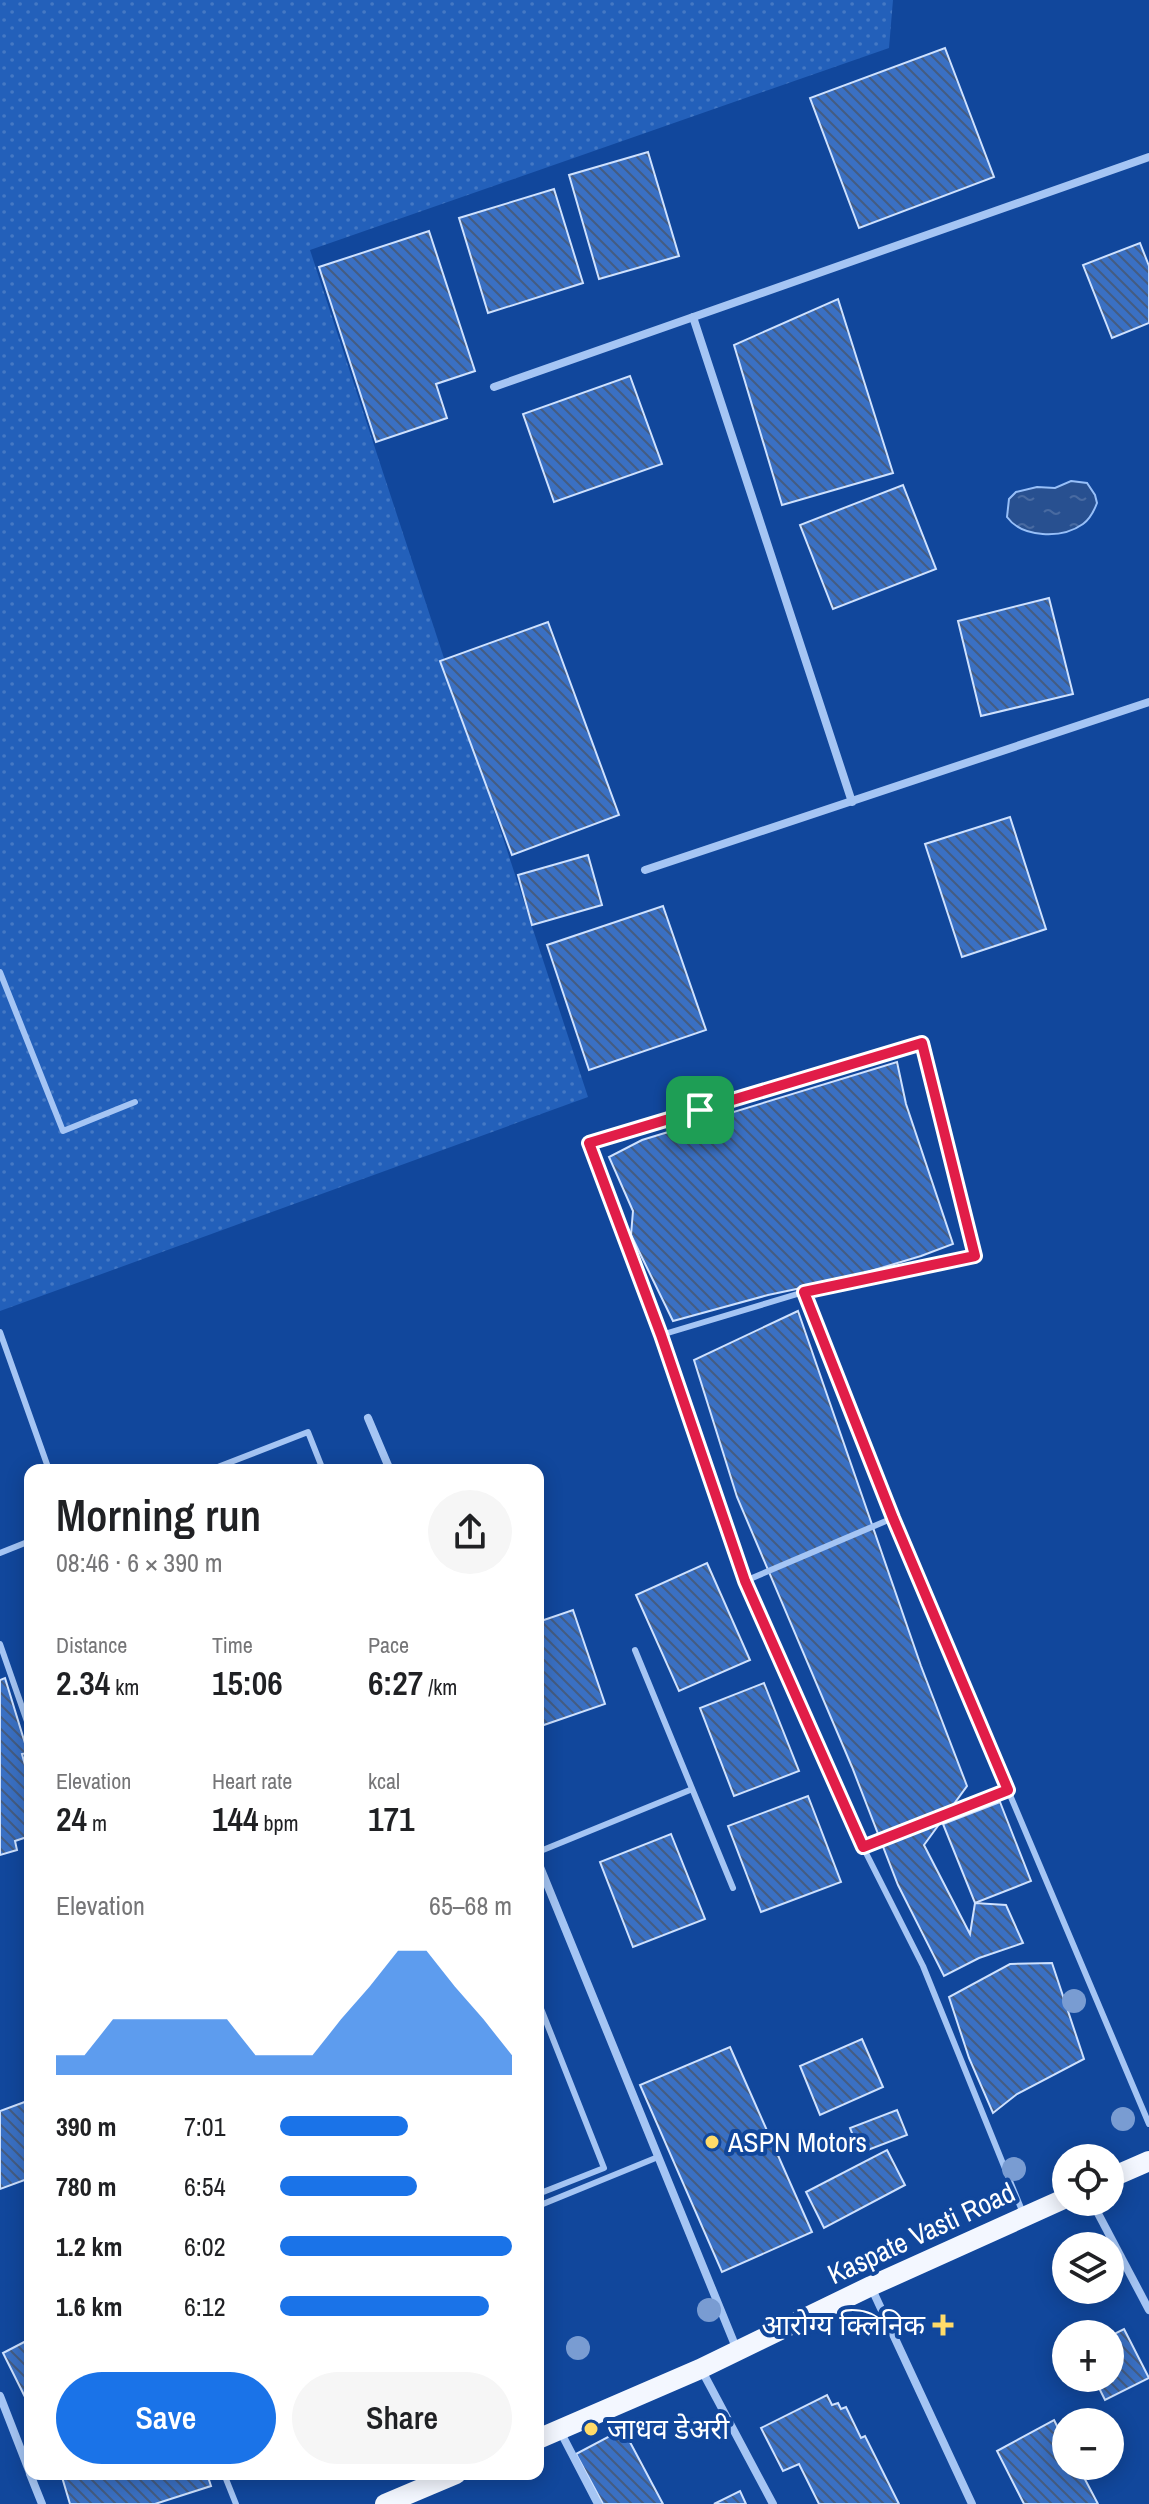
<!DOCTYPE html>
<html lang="en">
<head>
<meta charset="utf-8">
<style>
	:root { --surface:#fff; --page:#f6f6f6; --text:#202124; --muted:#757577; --accent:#1a73e8 }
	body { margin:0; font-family:"Archivo Narrow","Noto Sans Devanagari",sans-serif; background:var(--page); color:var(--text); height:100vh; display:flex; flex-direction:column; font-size:30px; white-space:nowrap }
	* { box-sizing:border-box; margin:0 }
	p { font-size:26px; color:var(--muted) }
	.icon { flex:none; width:44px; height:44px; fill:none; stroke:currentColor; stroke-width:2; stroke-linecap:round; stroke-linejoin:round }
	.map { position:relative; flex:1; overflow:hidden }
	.panel { position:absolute; left:24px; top:1464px; width:520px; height:1016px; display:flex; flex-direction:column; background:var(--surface); border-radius:16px; box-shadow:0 4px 20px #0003 }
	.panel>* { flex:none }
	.buttons { position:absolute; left:1052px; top:2144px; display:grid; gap:16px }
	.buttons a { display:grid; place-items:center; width:72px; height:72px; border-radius:50%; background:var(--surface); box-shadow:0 4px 20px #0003; font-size:40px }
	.pin { position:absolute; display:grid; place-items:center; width:68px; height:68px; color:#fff; margin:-34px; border-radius:16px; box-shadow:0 4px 12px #0006 }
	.round { display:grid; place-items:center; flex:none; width:84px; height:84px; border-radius:42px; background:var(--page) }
	.summary { display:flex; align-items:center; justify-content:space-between; height:136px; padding:0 32px }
	h1 { font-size:44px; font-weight:600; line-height:60px }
	.stats { display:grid; grid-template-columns:repeat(3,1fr); gap:12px; height:136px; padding:8px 32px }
	.stats div { display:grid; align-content:center }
	.stats b { font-size:34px; font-weight:600 }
	.stats small { font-size:22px; font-weight:400 }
	.stats p { font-size:22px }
	.chart { height:224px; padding:16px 32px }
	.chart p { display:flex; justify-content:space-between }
	.chart svg { width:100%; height:144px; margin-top:8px; fill:var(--accent); opacity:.7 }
	.primary-button { display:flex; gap:16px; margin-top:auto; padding:16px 32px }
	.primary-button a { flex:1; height:92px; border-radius:48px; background:var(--accent); color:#fff; font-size:32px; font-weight:600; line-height:92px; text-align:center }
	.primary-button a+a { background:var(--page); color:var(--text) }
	ul { padding:0 32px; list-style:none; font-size:26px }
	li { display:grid; grid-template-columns:128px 96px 1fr; align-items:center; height:60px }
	li i { height:20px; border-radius:10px; background:var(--accent) }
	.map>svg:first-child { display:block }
	.grass { fill:url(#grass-dots) }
	.water { fill:url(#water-ripples); stroke:#97bff8; stroke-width:2 }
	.building { fill:url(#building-back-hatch); stroke:#cee1fe; stroke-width:2 }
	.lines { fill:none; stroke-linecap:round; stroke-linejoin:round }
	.lane { stroke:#a5c5f4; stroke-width:6 }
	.street { stroke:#a5c5f4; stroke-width:8 }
	.primary { stroke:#f3f7ff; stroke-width:20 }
	.tree { fill:#799cd2 }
	.route-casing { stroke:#fff; stroke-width:16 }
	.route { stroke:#e11d48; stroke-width:10 }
	.poi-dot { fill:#ffdb69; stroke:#11479c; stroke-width:3 }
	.labels { text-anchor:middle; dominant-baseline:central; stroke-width:8; stroke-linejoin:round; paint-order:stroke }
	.poi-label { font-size:28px; fill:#fff; stroke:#11479c; text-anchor:start }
	.street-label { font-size:28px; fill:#fff; stroke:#11479c }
</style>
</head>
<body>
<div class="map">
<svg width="1149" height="2504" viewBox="0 0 1149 2504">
	<defs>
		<pattern id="grass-dots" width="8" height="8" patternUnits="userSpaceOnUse" patternTransform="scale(2)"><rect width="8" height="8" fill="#2360ba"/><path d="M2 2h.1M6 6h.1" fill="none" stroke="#4478c4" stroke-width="1.8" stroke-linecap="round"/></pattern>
		<pattern id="water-ripples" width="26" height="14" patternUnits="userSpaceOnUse" patternTransform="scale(2)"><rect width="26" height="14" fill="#285090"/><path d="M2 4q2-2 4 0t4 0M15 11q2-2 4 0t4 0" fill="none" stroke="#486aa1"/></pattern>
		<pattern id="building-back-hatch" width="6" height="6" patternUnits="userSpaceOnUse" patternTransform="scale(2)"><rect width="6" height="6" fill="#3a70c3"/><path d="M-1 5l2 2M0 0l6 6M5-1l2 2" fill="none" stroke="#445c82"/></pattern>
	</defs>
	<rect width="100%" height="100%" fill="#11479c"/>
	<polygon class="grass" points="0,0 893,0 889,48 310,250 588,1097 0,1311"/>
	<path class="water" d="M1071,481L1087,483L1095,495L1097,503C1094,511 1090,519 1083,524C1062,539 1022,538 1007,517L1009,499L1016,492L1037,487L1055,488Z"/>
	<g class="building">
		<polygon points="945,48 994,177 859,228 810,98"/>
		<polygon points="648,152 679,256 599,279 569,175"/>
		<polygon points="554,189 583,283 488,313 459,218"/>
		<polygon points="429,231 475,371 436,384 447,418 376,442 319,267"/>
		<polygon points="1140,243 1149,266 1149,323 1112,338 1083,265"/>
		<polygon points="838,299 893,473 782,505 734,345"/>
		<polygon points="630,376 662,464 554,502 523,414"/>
		<polygon points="903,485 936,569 833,609 800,525"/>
		<polygon points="1049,598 1073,694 981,716 958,621"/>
		<polygon points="548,622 619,815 512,855 440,661"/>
		<polygon points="1010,817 1046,929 962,957 925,844"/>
		<polygon points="588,855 602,905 532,925 518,875"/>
		<polygon points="663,906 706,1030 589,1070 547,945"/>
		<polygon points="897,1062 906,1104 953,1244 921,1256 844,1279 768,1295 673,1321 631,1235 633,1211 609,1157 642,1140"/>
		<polygon points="798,1311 921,1666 967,1786 924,1845 970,1934 975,1903 1006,1905 1023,1943 979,1958 944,1976 898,1885 852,1767 737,1497 694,1360"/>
		<polygon points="707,1563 750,1660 679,1691 636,1595"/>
		<polygon points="573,1610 605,1704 538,1727 538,1622"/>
		<polygon points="5,1678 28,1753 22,1754 25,1765 30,1763 30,1836 15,1841 17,1850 0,1855 0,1680"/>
		<polygon points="764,1683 799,1771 734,1796 700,1708"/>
		<polygon points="808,1796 841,1882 761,1912 728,1826"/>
		<polygon points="1000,1802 1031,1881 975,1903 943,1824"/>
		<polygon points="671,1834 705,1919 633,1947 600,1862"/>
		<polygon points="1052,1963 1084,2059 1017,2094 993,2113 969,2058 949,1997 1010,1964"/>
		<polygon points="862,2039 883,2087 820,2115 800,2066"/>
		<polygon points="730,2047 812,2232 722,2272 640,2085"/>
		<polygon points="30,2100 30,2178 0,2189 0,2111"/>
		<polygon points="897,2110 907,2135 860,2153 850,2128"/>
		<polygon points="887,2150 905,2185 824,2228 806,2192"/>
		<polygon points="1124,2329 1149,2378 1105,2400 1094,2378 1110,2378 1110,2336"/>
		<polygon points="30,2339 30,2407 3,2353"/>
		<polygon points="827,2395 832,2405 838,2403 841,2409 846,2407 861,2438 865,2436 899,2504 819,2504 799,2464 783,2471 761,2428"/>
		<polygon points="1054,2420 1066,2444 1066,2466 1078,2466 1098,2504 1024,2504 997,2451"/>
		<polygon points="623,2429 663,2504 603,2504 576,2454"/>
		<polygon points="70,2474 207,2474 211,2486 155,2504 70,2504 62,2477"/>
		<polygon points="740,2491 746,2504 714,2504"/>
	</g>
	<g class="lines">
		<g class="lane">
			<polyline points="0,972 63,1131 135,1102"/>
			<polyline points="804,1292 893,1518 1149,2124"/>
			<polyline points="0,1332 49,1470"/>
			<polyline points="661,1335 589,1143 922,1043 975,1256 804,1292 661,1335 745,1581 863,1847 923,1966 1023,2213"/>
			<polyline points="210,1470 308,1432 323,1470"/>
			<polyline points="0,1553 30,1541"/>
			<polyline points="745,1581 893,1518"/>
			<polyline points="0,1644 30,1730"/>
			<polyline points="635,1650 733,1888"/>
			<polyline points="863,1847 1008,1790"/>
			<polyline points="538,1852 690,1790"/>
			<polyline points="538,2001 604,2168 538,2194"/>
			<polyline points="538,2206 658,2157"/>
			<polyline points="224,2474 236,2504"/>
		</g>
		<g class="street">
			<polyline points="693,317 852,802"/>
			<polyline points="494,387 1149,157"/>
			<polyline points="645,870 1149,702"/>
			<polyline points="368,1418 390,1470"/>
			<polyline points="538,1862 737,2350"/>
			<polyline points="1092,2202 1149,2310"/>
			<polyline points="871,2287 972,2504"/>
			<polyline points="701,2369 773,2504"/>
			<polyline points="0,2396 30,2473"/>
			<polyline points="560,2431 598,2504"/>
			<polyline points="30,2474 42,2504"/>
		</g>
		<g class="primary">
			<polyline points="1110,2178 1149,2161"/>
			<polyline points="538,2439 700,2369 871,2286 1066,2198"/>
			<polyline points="385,2504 456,2474"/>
		</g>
	</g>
	<g class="tree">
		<circle cx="1074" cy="2001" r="12"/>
		<circle cx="1123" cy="2119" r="12"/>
		<circle cx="1014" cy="2169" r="12"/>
		<circle cx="709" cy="2310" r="12"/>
		<circle cx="578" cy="2348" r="12"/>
	</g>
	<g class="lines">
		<g class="route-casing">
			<polygon id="route" points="922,1043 975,1256 804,1292 893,1518 1008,1790 863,1847 745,1581 661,1335 589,1143"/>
		</g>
		<use href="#route" class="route"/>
	</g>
	<g class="poi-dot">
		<circle cx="712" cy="2142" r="8"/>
		<path d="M939 2313h8v8h8v8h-8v8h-8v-8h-8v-8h8z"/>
		<circle cx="591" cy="2429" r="8"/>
	</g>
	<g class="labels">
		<g class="poi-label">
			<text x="728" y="2142">ASPN Motors</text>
			<text x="925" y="2325" text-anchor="end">आरोग्य क्लिनिक</text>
			<text x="607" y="2429">जाधव डेअरी</text>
		</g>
		<g class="street-label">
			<text transform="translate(921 2233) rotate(-25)">Kaspate Vasti Road</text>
		</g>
	</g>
</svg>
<div class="buttons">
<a><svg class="icon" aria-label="locate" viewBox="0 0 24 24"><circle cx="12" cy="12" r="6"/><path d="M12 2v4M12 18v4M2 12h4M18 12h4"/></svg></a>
<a><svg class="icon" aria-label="layers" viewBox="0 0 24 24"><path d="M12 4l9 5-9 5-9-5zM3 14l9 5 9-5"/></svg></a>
<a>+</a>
<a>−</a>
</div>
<div class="pin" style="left:700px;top:1110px;background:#1e9e55"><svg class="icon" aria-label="arrive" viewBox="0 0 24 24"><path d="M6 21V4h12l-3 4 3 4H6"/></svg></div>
<section class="panel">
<div class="summary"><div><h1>Morning run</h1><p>08:46 · 6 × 390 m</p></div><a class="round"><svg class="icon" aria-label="share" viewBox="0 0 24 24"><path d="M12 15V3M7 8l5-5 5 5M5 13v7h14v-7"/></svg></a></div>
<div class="stats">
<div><p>Distance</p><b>2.34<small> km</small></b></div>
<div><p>Time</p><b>15:06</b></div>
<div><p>Pace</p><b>6:27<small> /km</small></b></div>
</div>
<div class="stats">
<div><p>Elevation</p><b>24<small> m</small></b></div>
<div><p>Heart rate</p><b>144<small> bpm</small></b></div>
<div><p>kcal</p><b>171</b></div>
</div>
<div class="chart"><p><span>Elevation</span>65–68 m</p>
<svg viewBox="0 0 160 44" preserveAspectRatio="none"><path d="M0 44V38L10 38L20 27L30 27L40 27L50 27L60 27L70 38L80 38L90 38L100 27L110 17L120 6L130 6L140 17L150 27L160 38V44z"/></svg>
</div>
<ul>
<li><b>390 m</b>7:01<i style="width:55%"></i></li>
<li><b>780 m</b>6:54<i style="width:59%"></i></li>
<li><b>1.2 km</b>6:02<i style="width:100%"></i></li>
<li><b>1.6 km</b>6:12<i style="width:90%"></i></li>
</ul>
<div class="primary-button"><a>Save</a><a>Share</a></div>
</section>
</div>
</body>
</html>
